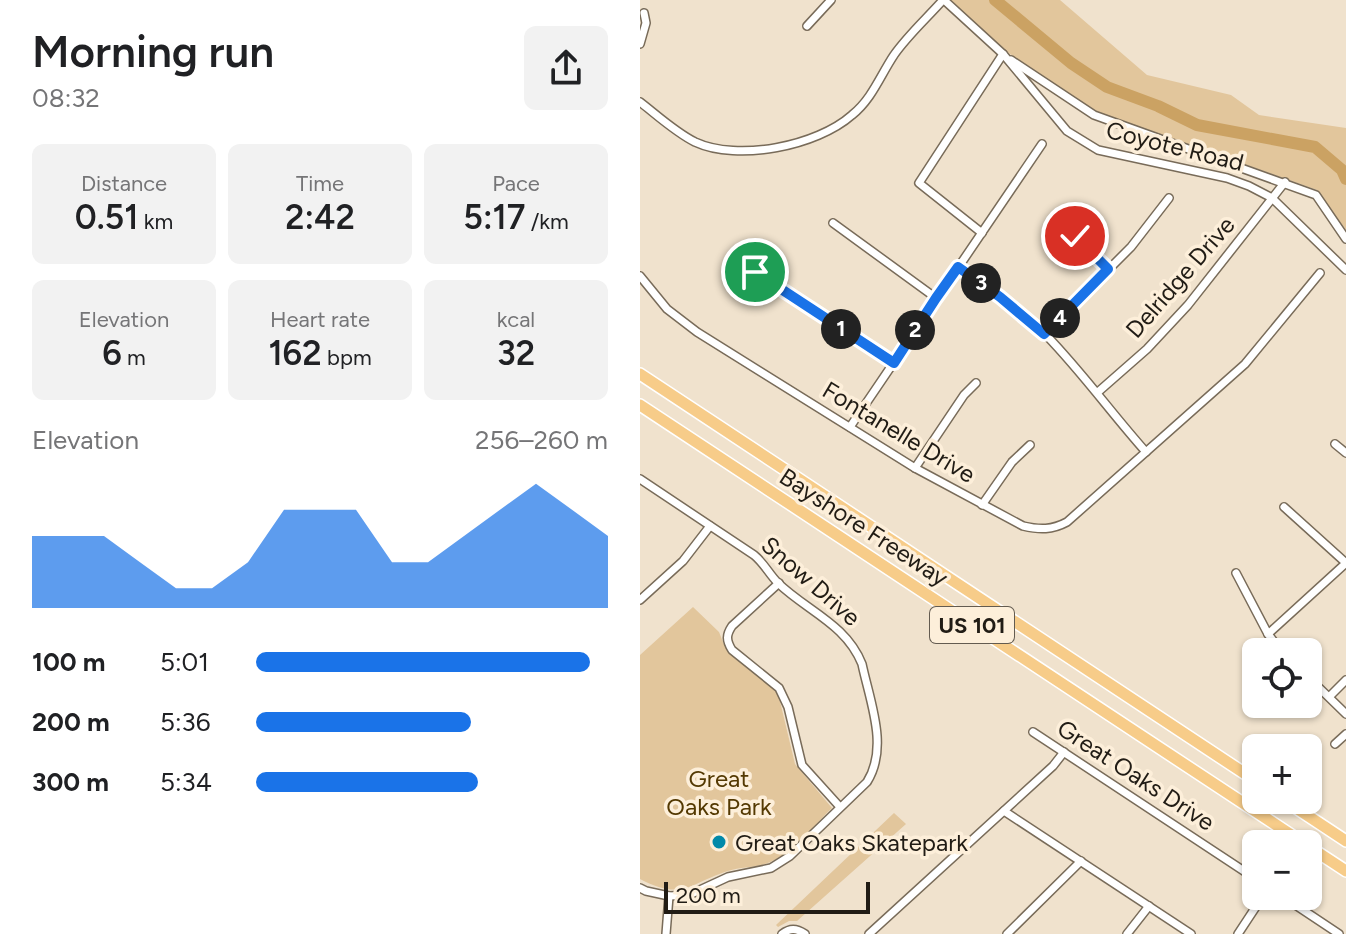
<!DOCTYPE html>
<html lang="en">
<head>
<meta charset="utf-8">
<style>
	:root { --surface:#fff; --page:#f2f2f2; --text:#202124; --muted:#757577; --accent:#1a73e8 }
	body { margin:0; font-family:Figtree,sans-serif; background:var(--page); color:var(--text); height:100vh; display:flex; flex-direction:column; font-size:30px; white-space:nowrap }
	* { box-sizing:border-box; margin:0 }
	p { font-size:26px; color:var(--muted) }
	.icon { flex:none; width:44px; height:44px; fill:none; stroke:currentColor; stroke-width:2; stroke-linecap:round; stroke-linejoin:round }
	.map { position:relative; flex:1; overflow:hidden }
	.details { display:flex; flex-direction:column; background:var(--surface); width:640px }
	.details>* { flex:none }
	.controls { position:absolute; left:602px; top:638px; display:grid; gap:16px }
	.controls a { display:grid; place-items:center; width:80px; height:80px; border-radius:12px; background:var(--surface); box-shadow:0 2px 6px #0004; font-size:40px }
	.scale { position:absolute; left:24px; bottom:20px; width:206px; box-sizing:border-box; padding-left:8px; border:4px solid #211c15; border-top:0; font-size:22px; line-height:28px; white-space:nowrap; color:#211c15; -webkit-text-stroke:6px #fdefda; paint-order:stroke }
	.pin { position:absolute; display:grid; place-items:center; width:68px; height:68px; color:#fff; margin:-34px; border:4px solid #fff; border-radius:50%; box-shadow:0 2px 8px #0007 }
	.km { position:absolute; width:40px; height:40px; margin:-20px; border-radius:50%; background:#222; color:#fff; font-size:22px; line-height:40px; text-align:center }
	.round { display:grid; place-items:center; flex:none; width:84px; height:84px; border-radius:12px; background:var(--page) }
	.headline { display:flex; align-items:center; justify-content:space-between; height:136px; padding:0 32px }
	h1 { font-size:44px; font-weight:600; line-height:60px }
	.metrics { display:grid; grid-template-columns:repeat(3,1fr); gap:12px; height:136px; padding:8px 32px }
	.metrics div { display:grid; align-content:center; border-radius:12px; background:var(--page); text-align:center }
	.metrics b { font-size:34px; font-weight:600 }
	.metrics small { font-size:22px; font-weight:400 }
	.metrics p { font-size:22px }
	.chart { height:224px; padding:16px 32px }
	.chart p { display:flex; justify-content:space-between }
	.chart svg { width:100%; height:144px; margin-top:8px; fill:var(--accent); opacity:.7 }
	ul { padding:0 32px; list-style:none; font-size:26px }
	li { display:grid; grid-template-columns:128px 96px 1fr; align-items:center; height:60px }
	li i { height:20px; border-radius:10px; background:var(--accent) }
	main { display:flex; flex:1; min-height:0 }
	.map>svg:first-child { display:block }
	.green { fill:#e2c69c }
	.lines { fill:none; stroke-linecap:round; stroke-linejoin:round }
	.river { stroke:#cba263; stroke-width:12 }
	.minor-casing { stroke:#786b59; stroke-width:10 }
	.highway-casing { stroke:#fff; stroke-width:14 }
	.minor { stroke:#fff; stroke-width:7 }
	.highway { stroke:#f7cc89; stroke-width:11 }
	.route-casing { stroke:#fff; stroke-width:16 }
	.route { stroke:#1a73e8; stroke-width:10 }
	.poi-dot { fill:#0189a9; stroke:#fdefda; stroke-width:3 }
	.labels { text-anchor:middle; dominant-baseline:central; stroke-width:7; stroke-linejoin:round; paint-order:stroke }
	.shield { fill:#fdefda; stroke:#635b50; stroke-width:2 }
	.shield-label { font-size:22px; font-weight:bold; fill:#211c15 }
	.street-label { font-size:24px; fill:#211c15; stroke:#fdefda }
	.park-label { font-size:24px; fill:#543902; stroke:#fdefda }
	.poi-label { font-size:24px; fill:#211c15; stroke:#fdefda; text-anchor:start }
</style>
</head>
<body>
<main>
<section class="details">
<div class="headline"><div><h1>Morning run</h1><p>08:32</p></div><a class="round"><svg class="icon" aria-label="share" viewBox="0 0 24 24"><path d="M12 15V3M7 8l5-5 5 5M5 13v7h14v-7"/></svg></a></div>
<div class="metrics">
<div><p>Distance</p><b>0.51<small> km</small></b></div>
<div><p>Time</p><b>2:42</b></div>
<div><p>Pace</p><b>5:17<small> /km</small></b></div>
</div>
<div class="metrics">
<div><p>Elevation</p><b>6<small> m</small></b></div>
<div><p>Heart rate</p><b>162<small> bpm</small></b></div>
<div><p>kcal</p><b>32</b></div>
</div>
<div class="chart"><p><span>Elevation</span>256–260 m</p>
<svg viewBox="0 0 160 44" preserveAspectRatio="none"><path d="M0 44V22L10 22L20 22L30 30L40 38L50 38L60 30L70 14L80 14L90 14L100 30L110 30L120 22L130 14L140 6L150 14L160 22V44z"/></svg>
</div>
<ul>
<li><b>100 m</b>5:01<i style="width:95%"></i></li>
<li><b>200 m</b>5:36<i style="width:61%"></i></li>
<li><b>300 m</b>5:34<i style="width:63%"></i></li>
</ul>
</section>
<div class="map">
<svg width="706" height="934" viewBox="0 0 706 934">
	<rect width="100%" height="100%" fill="#f0e2cd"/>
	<g class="green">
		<polygon points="310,0 420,0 507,75 591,95 619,115 706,128 706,230 677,190 457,112 364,50"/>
		<path d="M53,607L79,632L85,647L138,693L155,764L192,808C173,826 151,856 125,864C113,868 100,867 88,871C48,884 43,901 0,879V655Z"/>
		<polygon points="254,813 266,824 157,921 149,921 138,927 136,925"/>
	</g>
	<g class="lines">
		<polyline class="river" points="355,0 431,63 467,87 518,106 557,125 675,147 702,170 706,179"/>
		<g class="minor-casing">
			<g id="minor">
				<polyline points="304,0 363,54 427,131 458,150 587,178 609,186 632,198 706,270"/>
				<polyline points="167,26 191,0"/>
				<polyline points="0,44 6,23 4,13"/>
				<polyline points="371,60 454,115 676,195 706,239"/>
				<path d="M0,102C17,115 35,132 55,142C98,162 177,146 212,115C232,99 240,76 254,55C268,35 287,18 303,0"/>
				<polyline points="193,223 296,298"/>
				<polyline points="342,233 279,183 363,54"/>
				<polyline points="435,236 468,269"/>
				<path d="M318,267C348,288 380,309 406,335C442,372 472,414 506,452"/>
				<polyline points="115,272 254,363"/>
				<path d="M0,276L27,309L57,332L275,468L383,526C400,530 412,530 427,522L605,364L680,273"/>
				<polyline points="404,334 491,247 529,198"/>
				<polyline points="458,392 507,349 548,305 645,182"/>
				<polyline points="210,427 402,144"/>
				<polyline points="695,444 706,453"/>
				<polyline points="275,468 324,395 336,383"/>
				<path d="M0,479L114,555C124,563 129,574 138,583C167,611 206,624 222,664C230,702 249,747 227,782L150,856L131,868L88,877L49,895L29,896L6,891L0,888"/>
				<polyline points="342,505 372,462 390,445"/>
				<polyline points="596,573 628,634 642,652"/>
				<path d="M139,583L92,626C86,635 86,640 92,650L139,688L148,707L162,765L200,807"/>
				<polyline points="0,600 43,561 70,526"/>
				<polyline points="628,634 706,563 644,507"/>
				<polyline points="668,677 706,714"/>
				<polyline points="609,688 616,691"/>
				<polyline points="690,696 706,680"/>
				<polyline points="393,732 616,879"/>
				<polyline points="695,744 706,734"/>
				<polyline points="364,811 551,934"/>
				<polyline points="642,896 699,934"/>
				<polyline points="26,934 29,896"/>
				<path d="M142,934C150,928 156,928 165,934"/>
				<polyline points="229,934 413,766 424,752"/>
				<polyline points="367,934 441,861"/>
				<polyline points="487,934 509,906"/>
				<polyline points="598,934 623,896"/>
			</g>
		</g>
		<g class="highway-casing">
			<g id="highway">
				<polyline points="0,374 616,781"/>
				<polyline points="0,405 665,844"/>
				<polyline points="644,800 706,841"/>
				<polyline points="668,846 706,871"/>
			</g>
		</g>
		<use href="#minor" class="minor"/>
		<use href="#highway" class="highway"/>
	</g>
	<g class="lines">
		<g class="route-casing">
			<polyline id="route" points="115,272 254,363 296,298 318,267 360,297 404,334 468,269 435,236"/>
		</g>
		<use href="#route" class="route"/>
	</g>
	<circle class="poi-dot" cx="79" cy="842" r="8"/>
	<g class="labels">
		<rect class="shield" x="290" y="607" width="84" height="36" rx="6"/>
		<g class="shield-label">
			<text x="332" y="625">US 101</text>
		</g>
		<g class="street-label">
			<text transform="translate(535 146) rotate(14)">Coyote Road</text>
			<text transform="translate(540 277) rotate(-49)">Delridge Drive</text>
			<text transform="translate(259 432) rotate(31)">Fontanelle Drive</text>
			<text transform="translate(224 527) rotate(33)">Bayshore Freeway</text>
			<text transform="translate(171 581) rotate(41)">Snow Drive</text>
			<text transform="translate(496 775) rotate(33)">Great Oaks Drive</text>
		</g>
		<g class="park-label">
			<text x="79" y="778">Great<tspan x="79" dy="28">Oaks Park</tspan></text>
		</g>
		<g class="poi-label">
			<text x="95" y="842">Great Oaks Skatepark</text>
		</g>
	</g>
</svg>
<div class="controls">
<a><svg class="icon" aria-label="locate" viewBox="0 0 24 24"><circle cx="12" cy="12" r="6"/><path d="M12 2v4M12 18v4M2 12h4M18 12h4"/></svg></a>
<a>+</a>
<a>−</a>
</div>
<div class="scale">200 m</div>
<div class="pin" style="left:115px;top:272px;background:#1e9e55"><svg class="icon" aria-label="arrive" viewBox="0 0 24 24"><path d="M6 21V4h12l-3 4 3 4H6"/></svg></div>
<div class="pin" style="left:435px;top:236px;background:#d93025"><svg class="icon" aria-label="check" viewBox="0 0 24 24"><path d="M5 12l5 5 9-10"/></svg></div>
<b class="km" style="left:201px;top:329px">1</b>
<b class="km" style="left:275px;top:330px">2</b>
<b class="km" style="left:341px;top:283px">3</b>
<b class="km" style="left:420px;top:318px">4</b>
</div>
</main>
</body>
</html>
